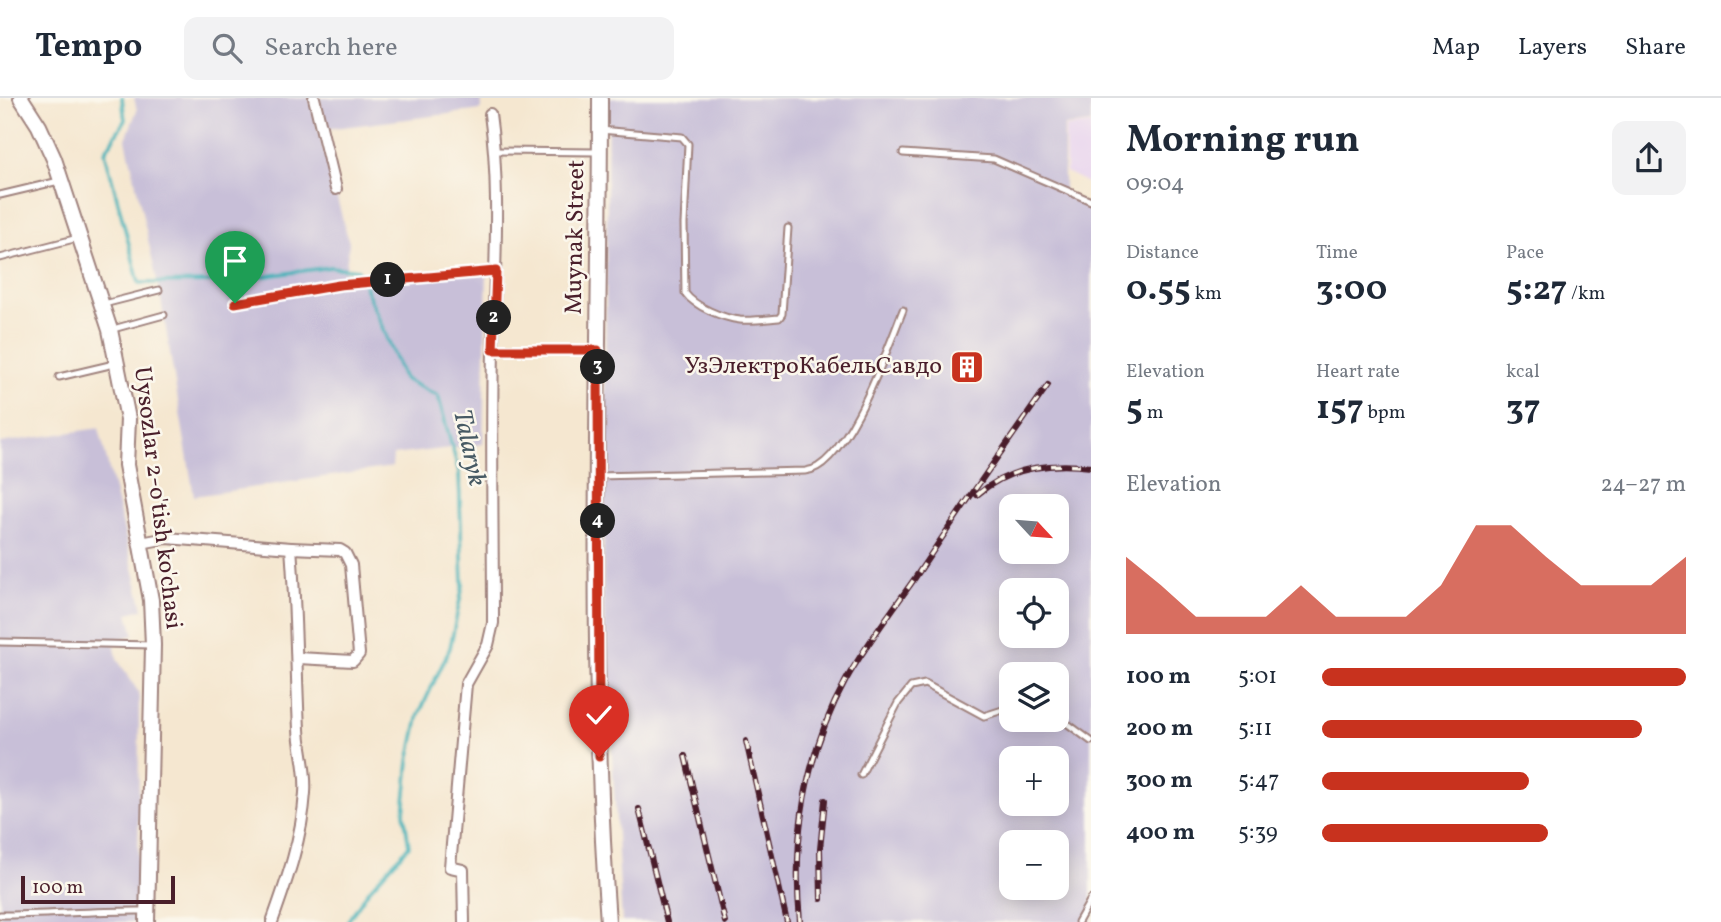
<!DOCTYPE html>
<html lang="en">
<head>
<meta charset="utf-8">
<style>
	:root { --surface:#fff; --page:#f2f2f3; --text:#1f2937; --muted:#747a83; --line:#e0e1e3; --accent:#c8321e }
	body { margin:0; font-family:Vollkorn,serif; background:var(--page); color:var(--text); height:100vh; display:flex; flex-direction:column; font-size:26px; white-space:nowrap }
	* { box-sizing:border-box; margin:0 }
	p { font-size:23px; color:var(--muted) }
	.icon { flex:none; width:38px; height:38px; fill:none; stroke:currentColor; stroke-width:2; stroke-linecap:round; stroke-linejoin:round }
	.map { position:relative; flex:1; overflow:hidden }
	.details { display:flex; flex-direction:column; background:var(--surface); width:630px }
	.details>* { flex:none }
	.needle { width:46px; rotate:116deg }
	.fabs { position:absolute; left:999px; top:396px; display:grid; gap:14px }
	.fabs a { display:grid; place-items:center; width:70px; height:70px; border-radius:14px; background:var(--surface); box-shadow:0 4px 18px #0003; font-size:35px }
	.scale { position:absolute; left:21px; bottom:18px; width:154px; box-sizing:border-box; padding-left:7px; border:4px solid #4a1f2b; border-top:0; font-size:19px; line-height:24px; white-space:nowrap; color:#4a1f2b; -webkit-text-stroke:5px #fbf7ec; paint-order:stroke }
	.pin { position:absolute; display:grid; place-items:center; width:60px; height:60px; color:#fff; margin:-72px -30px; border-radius:50% 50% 50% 0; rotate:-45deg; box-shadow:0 0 7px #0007 }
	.pin .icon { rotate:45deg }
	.km { position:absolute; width:35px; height:35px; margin:-18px; border-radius:50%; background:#222; color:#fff; font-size:19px; line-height:35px; text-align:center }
	.round { display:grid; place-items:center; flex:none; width:74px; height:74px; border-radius:14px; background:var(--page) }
	.head { display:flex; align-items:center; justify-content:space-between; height:119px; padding:0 35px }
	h1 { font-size:38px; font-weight:700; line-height:52px }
	.figures { display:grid; grid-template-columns:repeat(3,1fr); gap:10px; height:119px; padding:7px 35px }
	.figures div { display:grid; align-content:center }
	.figures b { font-size:35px; font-weight:700 }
	.figures small { font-size:19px; font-weight:400 }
	.figures p { font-size:19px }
	.chart { height:196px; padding:14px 35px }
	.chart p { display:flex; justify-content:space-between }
	.chart svg { width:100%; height:126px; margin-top:7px; fill:var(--accent); opacity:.7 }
	ul { padding:0 35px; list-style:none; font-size:23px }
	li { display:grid; grid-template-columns:112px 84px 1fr; align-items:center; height:52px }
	li i { height:18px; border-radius:9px; background:var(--accent) }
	header { display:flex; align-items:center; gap:42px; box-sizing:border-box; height:98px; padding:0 35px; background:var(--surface); border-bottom:2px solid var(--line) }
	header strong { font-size:33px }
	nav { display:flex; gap:38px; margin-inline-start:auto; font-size:24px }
	.search { width:490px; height:63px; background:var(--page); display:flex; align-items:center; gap:18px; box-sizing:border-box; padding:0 24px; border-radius:14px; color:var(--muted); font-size:26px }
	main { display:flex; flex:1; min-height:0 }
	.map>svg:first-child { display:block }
	.built { fill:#e7d2ef }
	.industrial { fill:#c8bfd8; fill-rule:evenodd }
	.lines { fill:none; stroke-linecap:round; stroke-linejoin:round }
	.stream { stroke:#42b2b9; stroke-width:3.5 }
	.service-casing { stroke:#a0837e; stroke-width:9 }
	.minor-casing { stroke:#a0837e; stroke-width:14 }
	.tertiary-casing { stroke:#a0837e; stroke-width:18 }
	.service { stroke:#fff; stroke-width:5 }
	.minor { stroke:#fff; stroke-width:10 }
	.tertiary { stroke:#fff; stroke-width:14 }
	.rail-casing { stroke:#4a1f2b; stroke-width:6 }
	.rail { stroke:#fbf7ec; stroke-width:3.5; stroke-dasharray:10; stroke-linecap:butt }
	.route-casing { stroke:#fff; stroke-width:14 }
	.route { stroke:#c8321e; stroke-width:9 }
	.labels { text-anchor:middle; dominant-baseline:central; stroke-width:5; stroke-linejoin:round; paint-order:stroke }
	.street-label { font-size:24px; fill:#4a1f2b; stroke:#fbf7ec }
	.poi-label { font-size:24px; fill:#4a1f2b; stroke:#fbf7ec; text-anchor:end }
	.water-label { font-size:26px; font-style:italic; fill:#475a64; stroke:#fbf7ec }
</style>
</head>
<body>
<header>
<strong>Tempo</strong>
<div class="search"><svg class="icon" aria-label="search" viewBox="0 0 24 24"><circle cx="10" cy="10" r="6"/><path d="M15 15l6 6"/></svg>Search here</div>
<nav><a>Map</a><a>Layers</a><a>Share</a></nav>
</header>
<main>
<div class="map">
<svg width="1091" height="824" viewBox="0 0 1091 824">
	<rect width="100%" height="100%" fill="#fbf7ec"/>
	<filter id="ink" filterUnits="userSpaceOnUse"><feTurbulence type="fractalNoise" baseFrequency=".0143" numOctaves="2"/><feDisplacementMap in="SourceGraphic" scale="14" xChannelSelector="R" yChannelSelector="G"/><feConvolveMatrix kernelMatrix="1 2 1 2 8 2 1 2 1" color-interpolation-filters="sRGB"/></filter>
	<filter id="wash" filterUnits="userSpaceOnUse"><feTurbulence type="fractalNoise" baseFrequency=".00686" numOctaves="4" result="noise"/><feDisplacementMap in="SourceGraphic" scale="28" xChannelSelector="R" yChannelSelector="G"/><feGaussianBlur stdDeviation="1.57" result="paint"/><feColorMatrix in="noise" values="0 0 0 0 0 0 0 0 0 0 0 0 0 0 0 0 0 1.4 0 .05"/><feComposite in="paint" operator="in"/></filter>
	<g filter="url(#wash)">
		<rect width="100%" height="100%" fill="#f5e7d0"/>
		<polygon class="built" points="1091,26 1091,87 1066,74 1065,29"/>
		<g class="industrial">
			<polygon points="134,0 310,0 349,145 345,176 356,179 487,172 483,346 393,357 392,369 194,398 161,201 126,41 137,12"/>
			<polygon points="319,0 482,0 481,12 326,31"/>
			<path d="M608,0H1091V25L1064,28V94L1091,113V824H622L603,500ZM1012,408H1057V453H1012ZM1012,492H1057V537H1012ZM1012,576H1057V621H1012ZM1012,660H1057V705H1012ZM1012,744H1057V789H1012Z"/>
			<polygon points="99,330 143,511 128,515 134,537 114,542 117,561 139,595 138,824 0,824 0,345"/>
		</g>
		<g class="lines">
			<polyline class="stream" points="122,0 125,22 105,54 139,185 225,184 330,169 358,172 404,281 438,298 459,374 463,487 450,550 419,616 409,663 404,715 409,748 369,792 347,824"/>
		</g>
	</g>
	<g filter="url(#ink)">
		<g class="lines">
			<g class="service-casing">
				<g id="service">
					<path d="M600,32L682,39L688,46L684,126L685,195C695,209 723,220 740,222C752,223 767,221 779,220L782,216L788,130"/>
					<polyline points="495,53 597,54"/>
					<polyline points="903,55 994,61 1091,103"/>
					<polyline points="0,97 59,83"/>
					<polyline points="0,160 78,140"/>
					<polyline points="235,205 339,186 496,173"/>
					<polyline points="104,206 159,192"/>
					<polyline points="113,231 164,217"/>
					<polyline points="493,252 598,252"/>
					<polyline points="59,279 114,266"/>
					<path d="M598,378L805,373C846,371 889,247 903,212"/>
					<polyline points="0,544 153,547"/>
					<polyline points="1057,618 1091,643"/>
					<polyline points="861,677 898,605 911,589 925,586 984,618 1012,609"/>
					<path d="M0,817C49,817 98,812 147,813"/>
					<polyline points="1078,824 1091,801"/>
				</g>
			</g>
			<g class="minor-casing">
				<g id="minor">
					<polyline points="314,0 336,91"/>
					<path d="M141,445L167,440L291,450C296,511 296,571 299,631C300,653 307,673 305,695C302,740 287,782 272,824"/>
					<polyline points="291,450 340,452 345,455 351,467 359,556 353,563 298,560"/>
					<path d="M464,824L463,772L450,769L466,586L488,547L493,525C493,434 491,343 493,252C494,173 501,94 490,16"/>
				</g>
			</g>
			<g class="tertiary-casing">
				<g id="tertiary">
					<polyline points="21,0 39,28 54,61 110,232 128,321 126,367 151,502 153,547 147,824"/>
					<path d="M600,0C600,274 588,550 608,824"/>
				</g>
			</g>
			<use href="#service" class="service"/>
			<use href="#minor" class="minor"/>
			<use href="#tertiary" class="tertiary"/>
			<g class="rail-casing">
				<g id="rail">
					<path d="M977,397C1009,369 1050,364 1091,369"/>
					<polyline points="746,643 787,824"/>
					<polyline points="685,658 725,824"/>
					<polyline points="639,711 667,824"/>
					<polyline points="821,801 820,751 825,702"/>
					<path d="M800,824C792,740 805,657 846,582C866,546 892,513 915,480C958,415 1003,351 1048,287"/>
				</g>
			</g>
			<use href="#rail" class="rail"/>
		</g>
	</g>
	<g class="lines" filter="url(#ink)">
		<g class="route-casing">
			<polyline id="route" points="235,205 339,187 496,173 493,252 598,252 599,659"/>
		</g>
		<use href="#route" class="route"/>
	</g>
	<defs>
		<g id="building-square" transform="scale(1.75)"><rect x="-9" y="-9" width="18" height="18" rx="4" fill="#c8321e" stroke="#fbf7ec"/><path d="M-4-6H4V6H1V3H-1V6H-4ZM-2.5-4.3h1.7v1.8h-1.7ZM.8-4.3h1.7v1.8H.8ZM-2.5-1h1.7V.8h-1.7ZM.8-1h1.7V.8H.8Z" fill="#fff"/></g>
	</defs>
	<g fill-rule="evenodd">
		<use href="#building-square" x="967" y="269"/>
	</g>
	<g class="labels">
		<g class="street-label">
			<text transform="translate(576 139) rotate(-89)">Muynak Street</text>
			<text transform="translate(157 400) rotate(83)">Uysozlar 2-o'tish ko'chasi</text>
		</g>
		<g class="poi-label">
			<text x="942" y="269">УзЭлектроКабельСавдо</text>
		</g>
		<g class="water-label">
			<text transform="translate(469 350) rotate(78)">Talaryk</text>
		</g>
	</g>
</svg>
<div class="fabs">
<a><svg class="needle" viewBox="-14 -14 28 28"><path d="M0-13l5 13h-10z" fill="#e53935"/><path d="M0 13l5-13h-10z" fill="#747a83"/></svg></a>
<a><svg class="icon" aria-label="locate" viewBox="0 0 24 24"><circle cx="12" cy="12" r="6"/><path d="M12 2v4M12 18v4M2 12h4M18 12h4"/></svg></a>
<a><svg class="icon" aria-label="layers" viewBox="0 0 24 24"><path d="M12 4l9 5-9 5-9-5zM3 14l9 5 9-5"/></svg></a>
<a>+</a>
<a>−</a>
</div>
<div class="scale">100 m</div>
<div class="pin" style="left:235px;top:205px;background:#1e9e55"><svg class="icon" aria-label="arrive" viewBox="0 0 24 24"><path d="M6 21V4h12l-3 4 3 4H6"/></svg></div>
<div class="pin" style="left:599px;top:659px;background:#d93025"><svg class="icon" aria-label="check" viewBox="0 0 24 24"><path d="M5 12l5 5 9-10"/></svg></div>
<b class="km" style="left:388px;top:182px">1</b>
<b class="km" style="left:494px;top:220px">2</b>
<b class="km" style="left:598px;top:269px">3</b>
<b class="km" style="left:598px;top:423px">4</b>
</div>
<section class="details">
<div class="head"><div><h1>Morning run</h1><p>09:04</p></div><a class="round"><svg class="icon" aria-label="share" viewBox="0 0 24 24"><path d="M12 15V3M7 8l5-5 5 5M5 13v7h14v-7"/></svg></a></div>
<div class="figures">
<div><p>Distance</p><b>0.55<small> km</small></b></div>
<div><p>Time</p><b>3:00</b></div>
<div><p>Pace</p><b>5:27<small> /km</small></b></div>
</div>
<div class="figures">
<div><p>Elevation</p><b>5<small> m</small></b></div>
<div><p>Heart rate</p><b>157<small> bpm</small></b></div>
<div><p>kcal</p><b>37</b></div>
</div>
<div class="chart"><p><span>Elevation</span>24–27 m</p>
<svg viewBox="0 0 160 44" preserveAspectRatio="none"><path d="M0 44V17L10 27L20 38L30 38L40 38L50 27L60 38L70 38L80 38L90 27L100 6L110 6L120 17L130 27L140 27L150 27L160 17V44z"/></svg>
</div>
<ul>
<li><b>100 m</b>5:01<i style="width:100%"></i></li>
<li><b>200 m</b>5:11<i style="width:88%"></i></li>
<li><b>300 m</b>5:47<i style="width:57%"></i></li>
<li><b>400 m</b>5:39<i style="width:62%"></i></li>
</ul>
</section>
</main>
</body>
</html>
